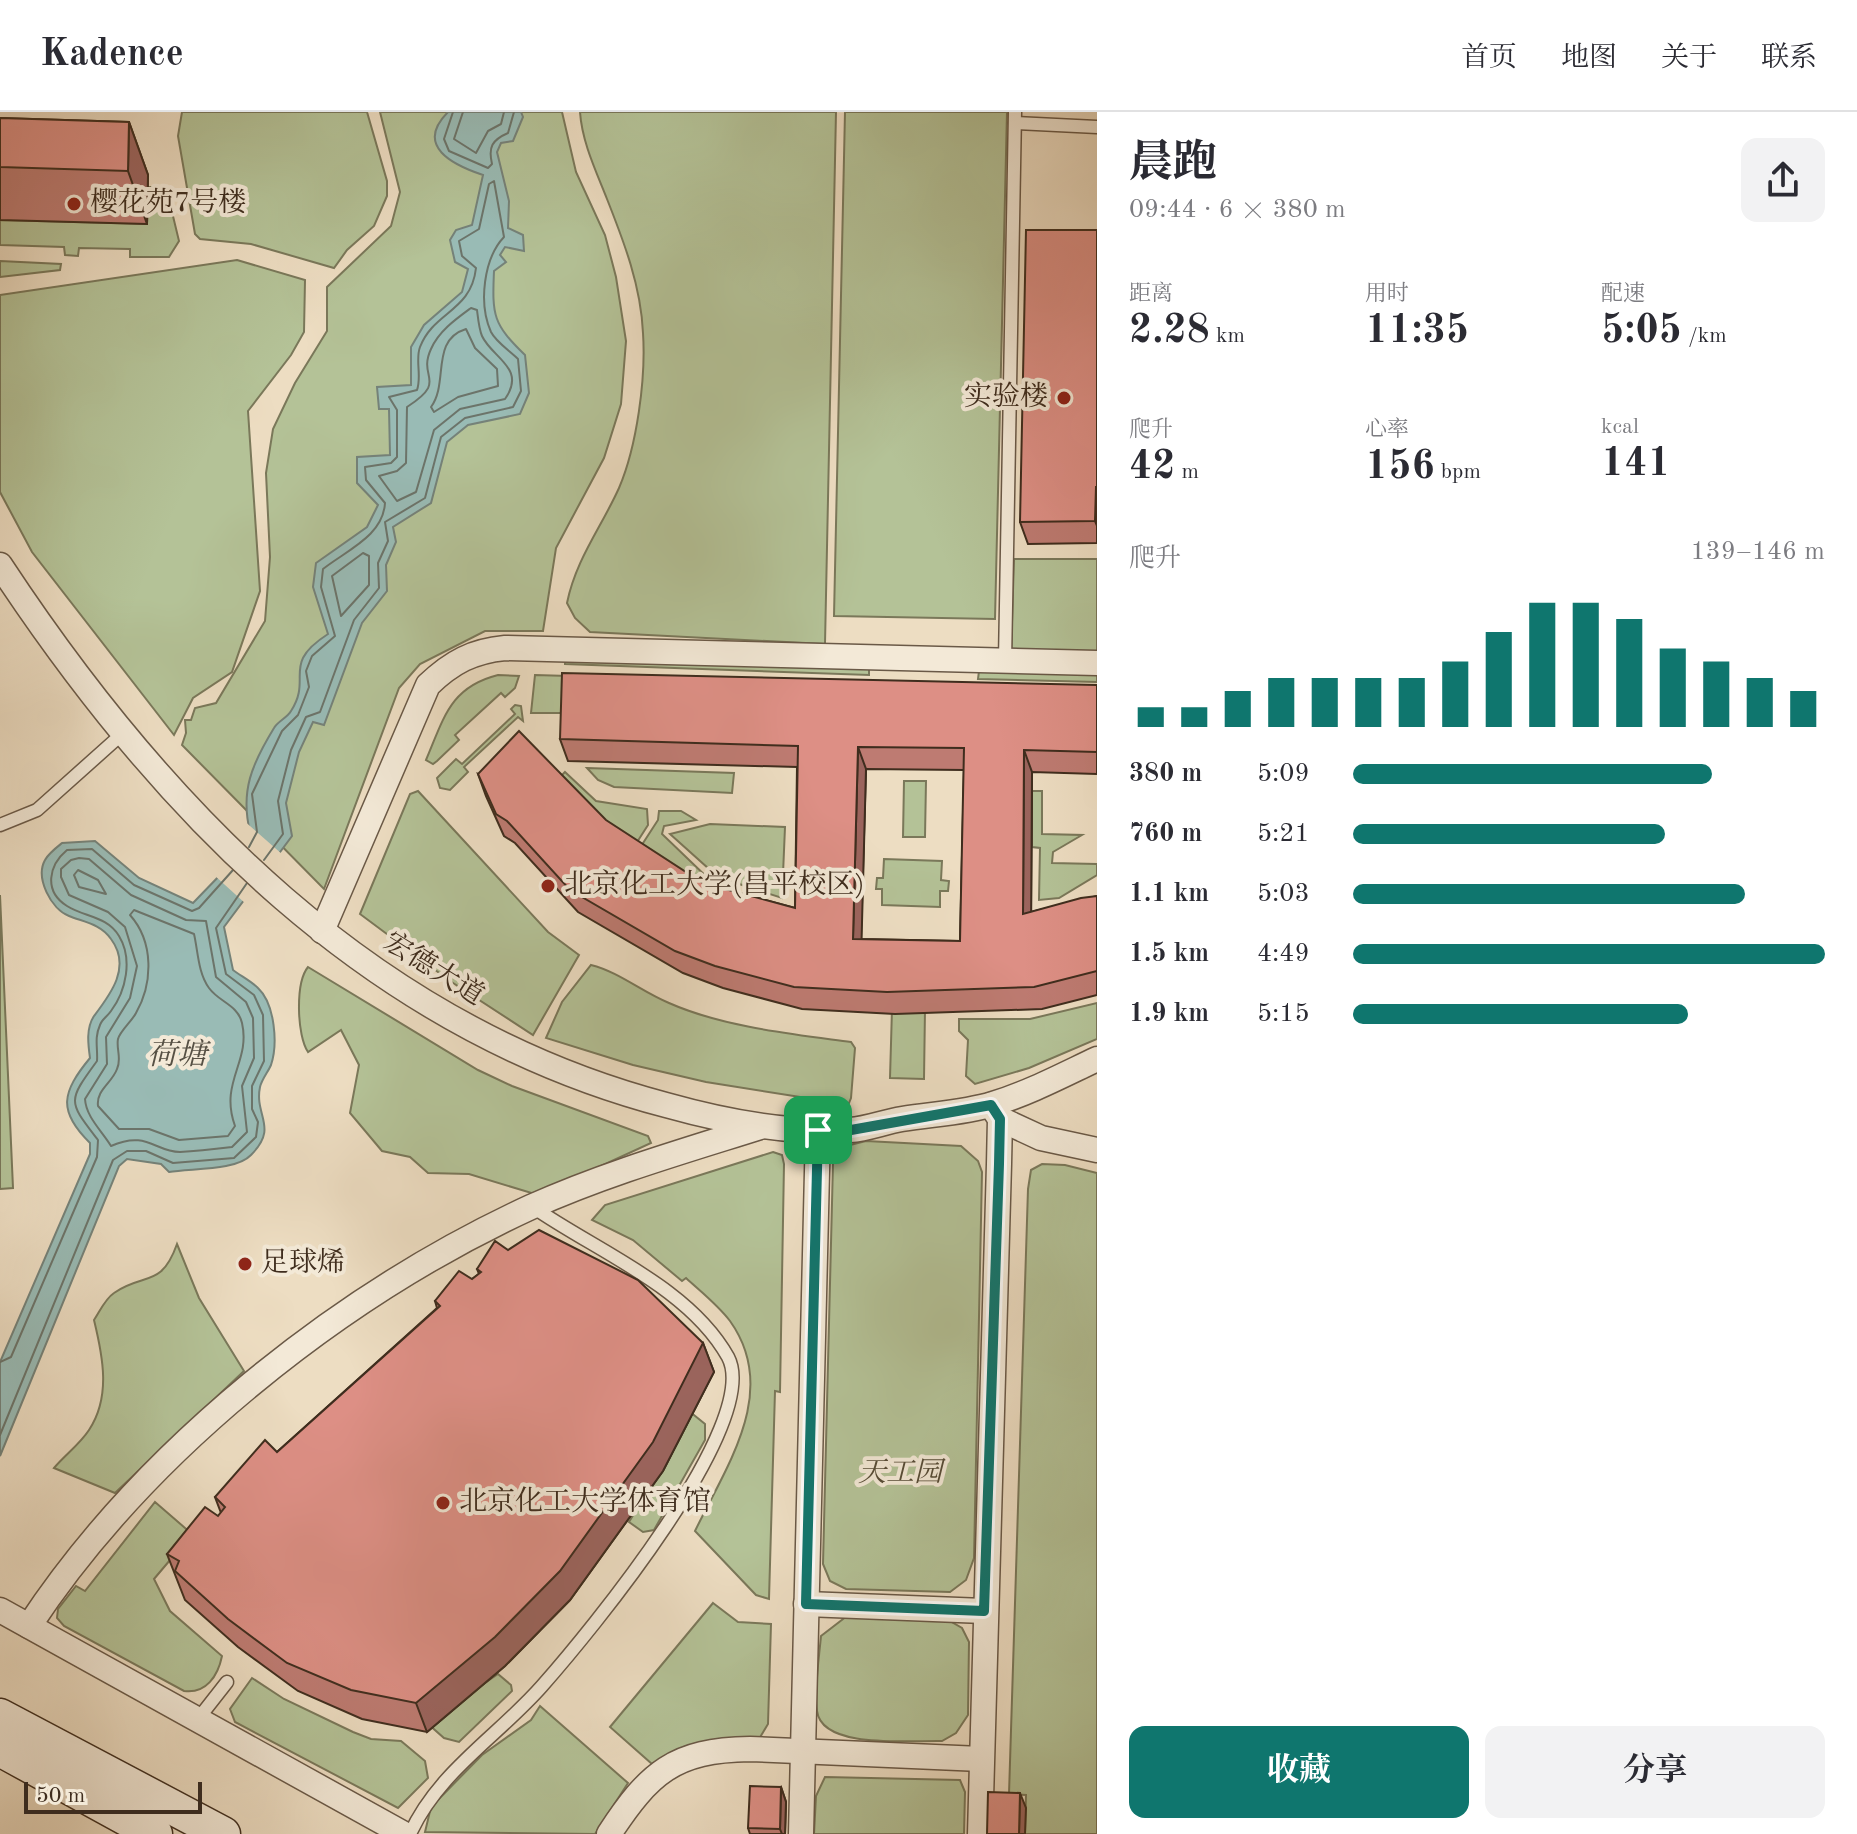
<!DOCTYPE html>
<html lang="zh">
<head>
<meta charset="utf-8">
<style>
	:root { --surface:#fff; --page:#f2f2f3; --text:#2b2b33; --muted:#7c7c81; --line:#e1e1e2; --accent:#0f766e }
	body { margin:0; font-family:"Old Standard TT","Noto Serif SC",serif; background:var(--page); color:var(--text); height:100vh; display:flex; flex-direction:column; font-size:30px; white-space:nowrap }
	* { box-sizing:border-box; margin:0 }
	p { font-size:26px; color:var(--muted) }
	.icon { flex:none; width:44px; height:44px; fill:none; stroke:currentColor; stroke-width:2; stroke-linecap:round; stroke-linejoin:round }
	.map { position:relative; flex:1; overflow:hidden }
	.panel { display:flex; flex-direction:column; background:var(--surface); width:760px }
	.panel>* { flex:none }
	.scale { position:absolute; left:24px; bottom:20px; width:178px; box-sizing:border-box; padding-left:8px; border:4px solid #3f2d1e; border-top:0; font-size:22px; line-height:28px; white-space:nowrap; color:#3f2d1e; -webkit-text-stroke:6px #f3e9d7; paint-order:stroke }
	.pin { position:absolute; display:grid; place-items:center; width:68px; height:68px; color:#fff; margin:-34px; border-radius:16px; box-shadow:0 4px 12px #0006 }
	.round { display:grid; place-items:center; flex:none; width:84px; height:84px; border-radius:16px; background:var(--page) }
	.head { display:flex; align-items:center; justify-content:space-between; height:136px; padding:0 32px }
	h1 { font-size:44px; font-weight:700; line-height:60px }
	.figures { display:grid; grid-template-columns:repeat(3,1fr); gap:12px; height:136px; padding:8px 32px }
	.figures div { display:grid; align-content:center }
	.figures b { font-size:40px; font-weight:700 }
	.figures small { font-size:22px; font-weight:400 }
	.figures p { font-size:22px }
	.chart { height:224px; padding:16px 32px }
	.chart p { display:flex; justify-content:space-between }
	.chart svg { width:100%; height:144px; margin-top:8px; stroke:var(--accent); stroke-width:6 }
	.action { display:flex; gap:16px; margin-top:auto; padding:16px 32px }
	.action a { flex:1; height:92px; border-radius:16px; background:var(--accent); color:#fff; font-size:32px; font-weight:700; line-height:92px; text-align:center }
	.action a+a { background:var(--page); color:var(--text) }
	ul { padding:0 32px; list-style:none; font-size:26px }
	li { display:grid; grid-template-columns:128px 96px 1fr; align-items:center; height:60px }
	li i { height:20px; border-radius:10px; background:var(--accent) }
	header { display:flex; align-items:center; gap:48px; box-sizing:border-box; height:112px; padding:0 40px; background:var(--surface); border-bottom:2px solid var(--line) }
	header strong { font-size:38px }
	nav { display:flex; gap:44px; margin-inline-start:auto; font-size:28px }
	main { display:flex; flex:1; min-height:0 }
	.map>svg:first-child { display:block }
	.green { fill:#b4c297; stroke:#7a785a; stroke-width:2 }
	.water { fill:#99bbb5; stroke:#758279; stroke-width:2 }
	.pier { fill:#edddc2 }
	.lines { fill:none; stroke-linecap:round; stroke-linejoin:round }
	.shore { stroke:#6c746a; stroke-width:2 }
	.service-casing { stroke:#6a5947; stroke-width:15 }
	.minor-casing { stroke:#6a5947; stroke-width:27 }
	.secondary-casing { stroke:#3f2d1e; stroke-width:37 }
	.service { stroke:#f3e9d7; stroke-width:12 }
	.minor { stroke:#f3e9d7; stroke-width:24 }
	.secondary { stroke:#f3e9d7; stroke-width:34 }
	.wall { fill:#be7b72; stroke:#3f2d1e; stroke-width:2; fill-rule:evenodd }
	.shaded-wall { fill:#9b645d; stroke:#3f2d1e; stroke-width:2 }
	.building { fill:#dd8f85; stroke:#3f2d1e; stroke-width:2; fill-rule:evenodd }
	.route-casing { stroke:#fff; stroke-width:16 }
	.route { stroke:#0f766e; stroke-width:10 }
	.poi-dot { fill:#8f2418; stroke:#f3e9d7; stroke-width:3 }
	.labels { text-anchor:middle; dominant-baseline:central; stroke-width:8; stroke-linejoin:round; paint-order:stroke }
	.poi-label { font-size:28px; fill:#3f2d1e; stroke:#f3e9d7; text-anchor:start }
	.street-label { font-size:28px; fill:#3f2d1e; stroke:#f3e9d7 }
	.park-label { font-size:28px; font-style:italic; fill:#564b36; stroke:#f3e9d7 }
	.water-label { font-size:30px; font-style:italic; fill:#565044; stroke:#f3e9d7 }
</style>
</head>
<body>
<header>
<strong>Kadence</strong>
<nav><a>首页</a><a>地图</a><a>关于</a><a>联系</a></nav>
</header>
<main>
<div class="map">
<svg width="1097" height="1722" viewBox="0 0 1097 1722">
	<rect width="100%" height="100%" fill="#edddc2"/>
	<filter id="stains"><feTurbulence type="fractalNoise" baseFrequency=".0025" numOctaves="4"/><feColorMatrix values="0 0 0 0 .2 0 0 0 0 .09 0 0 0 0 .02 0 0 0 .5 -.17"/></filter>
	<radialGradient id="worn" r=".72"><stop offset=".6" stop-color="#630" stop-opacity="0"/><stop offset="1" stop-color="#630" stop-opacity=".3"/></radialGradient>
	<g class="green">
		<polygon points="182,0 367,0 387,69 387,84 374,114 347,138 334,156 251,132 200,127 195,122 178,24"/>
		<polygon points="380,0 562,0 576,60 605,123 616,165 626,229 621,292 604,346 556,436 543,519 485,519 420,552 399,576 324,777 182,633 186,621 185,608 191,608 195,596 216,591 265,509 270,445 266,361 273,317 295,271 327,219 327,175 391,114 400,80"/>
		<path d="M580,0H836L825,532L590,520L575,506L567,491C576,447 601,416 619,376C637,334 646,266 643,221C641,174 624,130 607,87C596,59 582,30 580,0Z"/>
		<polygon points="845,0 1007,0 995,507 834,504"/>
		<polygon points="148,75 166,75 179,129 169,145 130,145 130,137 79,136 78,144 65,143 64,135 0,133 0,108 147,112"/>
		<polygon points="237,148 305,168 304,220 291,243 248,299 260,479 232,560 193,586 174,623 32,440 0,380 0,183"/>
		<polygon points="0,149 61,152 60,158 0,165"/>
		<polygon points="1014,447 1097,447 1097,544 1011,542"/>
		<polygon points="565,545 869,556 869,563 565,552"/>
		<polygon points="979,559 1097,562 1097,570 978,567"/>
		<path d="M498,563L519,564L515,576L505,585L501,581L455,623L459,628L437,649L433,652L426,648C444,606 450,575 498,563Z"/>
		<polygon points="535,563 871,573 566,601 531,601"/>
		<polygon points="515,593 521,594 523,609 518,605 464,655 468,660 450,678 440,676 437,666 456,647 462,652 515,602 511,597"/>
		<polygon points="587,656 734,661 732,681 614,675 598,668"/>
		<polygon points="565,660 596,689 647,697 648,713 632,738 557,668"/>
		<polygon points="904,669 926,669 925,725 903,725"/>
		<polygon points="418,679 548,820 579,843 533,923 450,869 360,802 410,682"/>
		<polygon points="1032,679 1042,679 1042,722 1082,723 1053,740 1052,751 1097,752 1097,763 1059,786 1039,788 1040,736 1032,735"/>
		<polygon points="659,699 681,699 696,708 664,714 662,722 713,771 706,785 636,742 658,708"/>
		<polygon points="710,712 785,715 782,786 718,765 670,722"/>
		<polygon points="884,747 942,749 941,768 949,769 948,779 940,779 940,795 882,793 882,777 876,777 877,766 883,766"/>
		<polygon points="0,783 13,1076 0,1077"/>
		<path d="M591,853C619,860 642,880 669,891C723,915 792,922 851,930L855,936L851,986L849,991L832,990L706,970L633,953L546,926L562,890Z"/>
		<path d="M308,855L478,958L512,974L648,1024L651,1031L538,1083L469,1062L428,1061L410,1045L382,1039L350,1001L359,953L341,918L308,940C297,924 295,871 308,855Z"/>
		<polygon points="1097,891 1097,927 1029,956 975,972 966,964 968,928 959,919 959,907 1030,907"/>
		<polygon points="892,897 925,897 924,967 890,966"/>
		<polygon points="866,1029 961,1034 978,1049 982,1060 974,1446 966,1468 950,1480 846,1477 830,1469 823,1452 833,1051 846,1034"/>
		<path d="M773,1040L782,1043L784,1052L780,1280L775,1279L769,1487L756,1483L695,1419C727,1353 780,1279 730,1209C718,1193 700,1179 686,1166L682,1169L633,1128L592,1108L605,1093Z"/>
		<polygon points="1042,1052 1065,1053 1097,1061 1097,1722 1025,1722 1026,1683 1009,1682 1028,1077 1031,1058"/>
		<path d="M177,1132L199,1186L244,1259L115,1381L54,1356C65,1343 80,1332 89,1318C111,1285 103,1245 94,1208C100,1199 105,1187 114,1181C144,1160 161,1177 177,1132Z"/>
		<polygon points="689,1299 705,1312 705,1328 654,1418 643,1420 629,1410 661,1357"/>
		<path d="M155,1390L192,1422L154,1467L170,1499L222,1544C218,1564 206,1582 184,1579L64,1514L57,1506L58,1497L76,1474L85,1479Z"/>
		<path d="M713,1491L738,1510L771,1512L768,1612L759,1627C716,1629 691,1630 652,1652L610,1615Z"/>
		<path d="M847,1504L948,1508L962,1516L969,1530L968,1603L956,1621L942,1629C912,1628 822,1638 817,1599C814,1576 819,1547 821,1524Z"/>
		<polygon points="498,1562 511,1573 512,1579 459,1630 444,1626 427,1611"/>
		<polygon points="252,1566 284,1587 353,1620 371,1627 401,1629 425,1649 428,1666 398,1696 235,1610 230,1597"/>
		<polygon points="540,1594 628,1671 595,1722 425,1720 431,1695 482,1643 531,1608"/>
		<polygon points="825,1665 960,1668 965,1680 964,1722 814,1722 816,1684"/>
	</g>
	<path class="water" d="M448,0H521L523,5L513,29L501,31L497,40L509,89L508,116L523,123L524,139L505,135L500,143L506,150L494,159C492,204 493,212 525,243L529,281L520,302L468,313L447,330L431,391L393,415L396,430L386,453L387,479L362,511L324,613L313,610L299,640L286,691L292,724L224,815L233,858C241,864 251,869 258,876C275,892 278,932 271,953C268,960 262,967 260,975C254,1004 279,1015 251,1043C236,1059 191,1056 169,1060L161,1052L127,1047L119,1054L0,1344V1250L90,1042V1031C57,999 62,980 90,946C88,932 86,916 94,904C110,883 132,855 111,827C101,812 84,810 69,804C51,797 35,766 45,748C48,742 57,735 62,731L95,729L139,766L193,791L221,762L250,720C240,679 252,652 274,616C278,609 287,606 291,599C313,565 280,553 328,522L313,475L316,451L367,415L378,393L357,371V345L390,343L389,297H379L377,275L411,273V235L424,213L462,180L468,157L455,150L450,128L456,118L472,113L483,63C453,53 414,34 448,0Z"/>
	<polygon class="pier" points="242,707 283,743 246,792 214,763 245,719"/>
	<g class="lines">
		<g class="shore">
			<path d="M453,0L444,27L449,39L488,56L492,52C488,35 492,28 508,21L514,0"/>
			<polyline points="463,0 454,27 476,41 488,19 501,12 504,0"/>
			<path d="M471,196L477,198C478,206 479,217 482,224C492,246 527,256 505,287L460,297L434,318L416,380L397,389L379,364L397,359L406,351L407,295C449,268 417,267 431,237C439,219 456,207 471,196Z"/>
			<path d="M466,217L475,236L497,257L498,274L458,285L434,300L431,295C449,271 430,228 466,217Z"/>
			<polygon points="363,441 369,444 369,473 341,504 332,464"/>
			<path d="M249,735L257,720L252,682L282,619L298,603L309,575L306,559L312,544L335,524L321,475L323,457C347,438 383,424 385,391L366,368L365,355L391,351L397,345V298L389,285L417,278C422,264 415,248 420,235C434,199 471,200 476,156L462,144L459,129L479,117L489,72L494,69L504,125C484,146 478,191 491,220C496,230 510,239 518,247L521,279L513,295L465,306L441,325L425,386L385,410L388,429L378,451L379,476L354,508L320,600L306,605L291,638L278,689L283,722L264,748"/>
			<path d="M79,746L89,747L131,783L186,808L206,809L216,865L246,890L253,906L254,946L242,974L247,1020L232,1035C215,1037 197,1039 180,1040C155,1040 147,1018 111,1034C102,1019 86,1005 85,987L107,952L106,925L130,886L137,854L125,815L108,800L69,783L61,765V757L71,748Z"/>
			<polygon points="78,758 98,768 106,782 79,775 74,763"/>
			<path d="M134,798L194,822C198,839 198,861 209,876C219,890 238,893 242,911C251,950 219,970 235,1014L228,1024L179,1028L149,1017H119L98,994C96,978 112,971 117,957C122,947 116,937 118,927C120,919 132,909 136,901C153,871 154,830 130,803Z"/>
			<path d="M0,1250L11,1245L97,1045L98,1028C68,989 67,990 97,949C98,937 94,926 100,913C102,907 107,905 111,899C126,879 133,847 119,824C107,804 84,805 67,794C43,779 49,753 67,738L92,737L134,773L192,799L199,796L233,758"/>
			<polyline points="0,1323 113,1048 127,1039 146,1039 173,1051 234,1046 256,1025 258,1010 252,997 252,974 264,949 263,903 254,883 226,862 216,816 247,771"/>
		</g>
		<g class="service-casing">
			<g id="service">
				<polyline points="1015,11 1097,15"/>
				<polyline points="1005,549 1015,0"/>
				<polyline points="0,713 37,698 122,622"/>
				<polyline points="198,1607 227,1570"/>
				<path d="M410,1722C438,1660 498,1624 542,1574C588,1522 763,1311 728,1245C689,1175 596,1139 533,1095"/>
			</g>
		</g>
		<g class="minor-casing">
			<g id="minor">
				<path d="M0,453C162,699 372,916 666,993C723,1009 790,1022 850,1018C867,1017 884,1010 902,1007C932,1002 964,1001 993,992C1029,981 1063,963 1097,947"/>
				<path d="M322,819L428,573C452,550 473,539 505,536L1097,551"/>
				<polyline points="1000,1007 1041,1026 1097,1038"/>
				<polyline points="806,1492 984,1499"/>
				<polyline points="0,1498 404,1722"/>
				<path d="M29,1514C145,1338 340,1183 531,1095C604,1062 684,1039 760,1015"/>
				<path d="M609,1722C649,1661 674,1638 750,1637L981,1647"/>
				<polyline points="801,1722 818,1018"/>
				<polyline points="980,1722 999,1052 1000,1007 991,993"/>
			</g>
		</g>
		<g class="secondary-casing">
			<g id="secondary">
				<polyline points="0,1604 223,1722"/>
				<polyline points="0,1637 155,1722"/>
			</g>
		</g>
		<use href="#service" class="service"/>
		<use href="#minor" class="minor"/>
		<use href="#secondary" class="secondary"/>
	</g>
	<g class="wall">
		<polygon points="0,6 129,10 148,63 147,112 0,108"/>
		<polygon points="1097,118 1097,431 1028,432 1020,410"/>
		<path d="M1097,573V662L1032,660L1031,800L1097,784V883L1042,897L895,902L802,897L723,876L683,861L578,800L515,731L504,724L486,684L478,662L703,771L795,796L797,655L568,649L560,627ZM866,657L964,658L960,829L861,827Z"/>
		<polygon points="508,1138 703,1231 714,1260 663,1359 570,1488 505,1554 427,1620 362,1607 298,1579 238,1535 185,1488 167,1442 218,1404 221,1401 215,1385 277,1340 437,1196 435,1189 472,1167 479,1162 477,1157"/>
		<polygon points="781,1675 786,1690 785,1722 750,1722 748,1716"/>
	</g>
	<g class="shaded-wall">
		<polygon points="129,10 148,63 147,112 128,59"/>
		<polygon points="1096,375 1097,378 1097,414 1095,409"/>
		<polygon points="858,635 866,657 861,849 853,827"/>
		<polygon points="1024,638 1032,660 1031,824 1023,802"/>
		<polygon points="703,1231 714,1260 663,1359 570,1488 505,1554 427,1620 416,1591"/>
		<polygon points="781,1675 786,1690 785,1722 782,1722 780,1717"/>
		<polygon points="1020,1681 1026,1696 1025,1722 1019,1722"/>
	</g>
	<g class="building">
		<polygon points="0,6 129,10 128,59 0,55"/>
		<polygon points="1026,118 1097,118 1097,375 1096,375 1095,409 1020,410"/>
		<path d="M562,561L1097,573V640L1024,638L1023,802L1081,786L1097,784V859L1034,875L887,880L794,875L715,854L675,839L570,778L507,709L496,702L478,662L519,619L606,708L703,771L795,796L798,634L560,627ZM858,635L964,636L960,829L853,827Z"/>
		<polygon points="539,1118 638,1168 703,1231 653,1330 560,1459 495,1525 416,1591 351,1578 287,1551 228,1507 175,1459 179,1449 167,1442 205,1395 218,1404 225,1395 215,1385 265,1328 277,1340 440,1194 435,1189 459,1159 472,1167 481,1160 477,1157 495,1129 508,1138"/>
		<polygon points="750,1674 781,1675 780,1717 748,1716"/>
		<polygon points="988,1680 1020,1681 1019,1722 987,1722"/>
	</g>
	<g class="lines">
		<g class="route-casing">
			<polygon id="route" points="991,993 1000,1007 999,1052 984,1499 806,1492 818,1018 851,1018"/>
		</g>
		<use href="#route" class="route"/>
	</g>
	<g class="poi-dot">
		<circle cx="74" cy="92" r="8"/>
		<circle cx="1064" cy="286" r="8"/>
		<circle cx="548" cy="774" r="8"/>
		<circle cx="245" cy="1152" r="8"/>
		<circle cx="443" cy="1391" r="8"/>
	</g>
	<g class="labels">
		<g class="poi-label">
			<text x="90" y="92">樱花苑7号楼</text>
			<text x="1048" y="286" text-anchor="end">实验楼</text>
			<text x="564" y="774">北京化工大学(昌平校区)</text>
			<text x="261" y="1152">足球烯</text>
			<text x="459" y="1391">北京化工大学体育馆</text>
		</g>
		<g class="street-label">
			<text transform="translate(433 858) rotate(32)">宏德大道</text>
		</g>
		<g class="park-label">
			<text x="900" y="1362">天工园</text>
		</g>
		<g class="water-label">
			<text x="177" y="944">荷塘</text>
		</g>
	</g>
	<rect width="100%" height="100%" filter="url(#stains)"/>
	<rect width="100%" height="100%" fill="url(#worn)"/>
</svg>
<div class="scale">50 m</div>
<div class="pin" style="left:818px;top:1018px;background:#1e9e55"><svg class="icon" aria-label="arrive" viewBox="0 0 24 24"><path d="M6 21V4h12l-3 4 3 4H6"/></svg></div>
</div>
<section class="panel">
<div class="head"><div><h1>晨跑</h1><p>09:44 · 6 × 380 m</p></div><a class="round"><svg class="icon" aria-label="share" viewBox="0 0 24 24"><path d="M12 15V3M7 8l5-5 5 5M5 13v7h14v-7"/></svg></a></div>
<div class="figures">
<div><p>距离</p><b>2.28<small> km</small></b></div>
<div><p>用时</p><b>11:35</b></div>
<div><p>配速</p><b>5:05<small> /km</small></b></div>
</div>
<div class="figures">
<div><p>爬升</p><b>42<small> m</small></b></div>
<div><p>心率</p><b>156<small> bpm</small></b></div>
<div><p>kcal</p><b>141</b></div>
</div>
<div class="chart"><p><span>爬升</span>139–146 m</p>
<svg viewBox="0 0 160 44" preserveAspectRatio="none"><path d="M5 44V38M15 44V38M25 44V33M35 44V29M45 44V29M55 44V29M65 44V29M75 44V24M85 44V15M95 44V6M105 44V6M115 44V11M125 44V20M135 44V24M145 44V29M155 44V33"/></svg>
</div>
<ul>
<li><b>380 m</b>5:09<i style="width:76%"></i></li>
<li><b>760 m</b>5:21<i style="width:66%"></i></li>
<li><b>1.1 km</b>5:03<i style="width:83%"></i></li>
<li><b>1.5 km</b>4:49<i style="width:100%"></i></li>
<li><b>1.9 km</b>5:15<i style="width:71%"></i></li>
</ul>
<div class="action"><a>收藏</a><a>分享</a></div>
</section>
</main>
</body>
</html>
